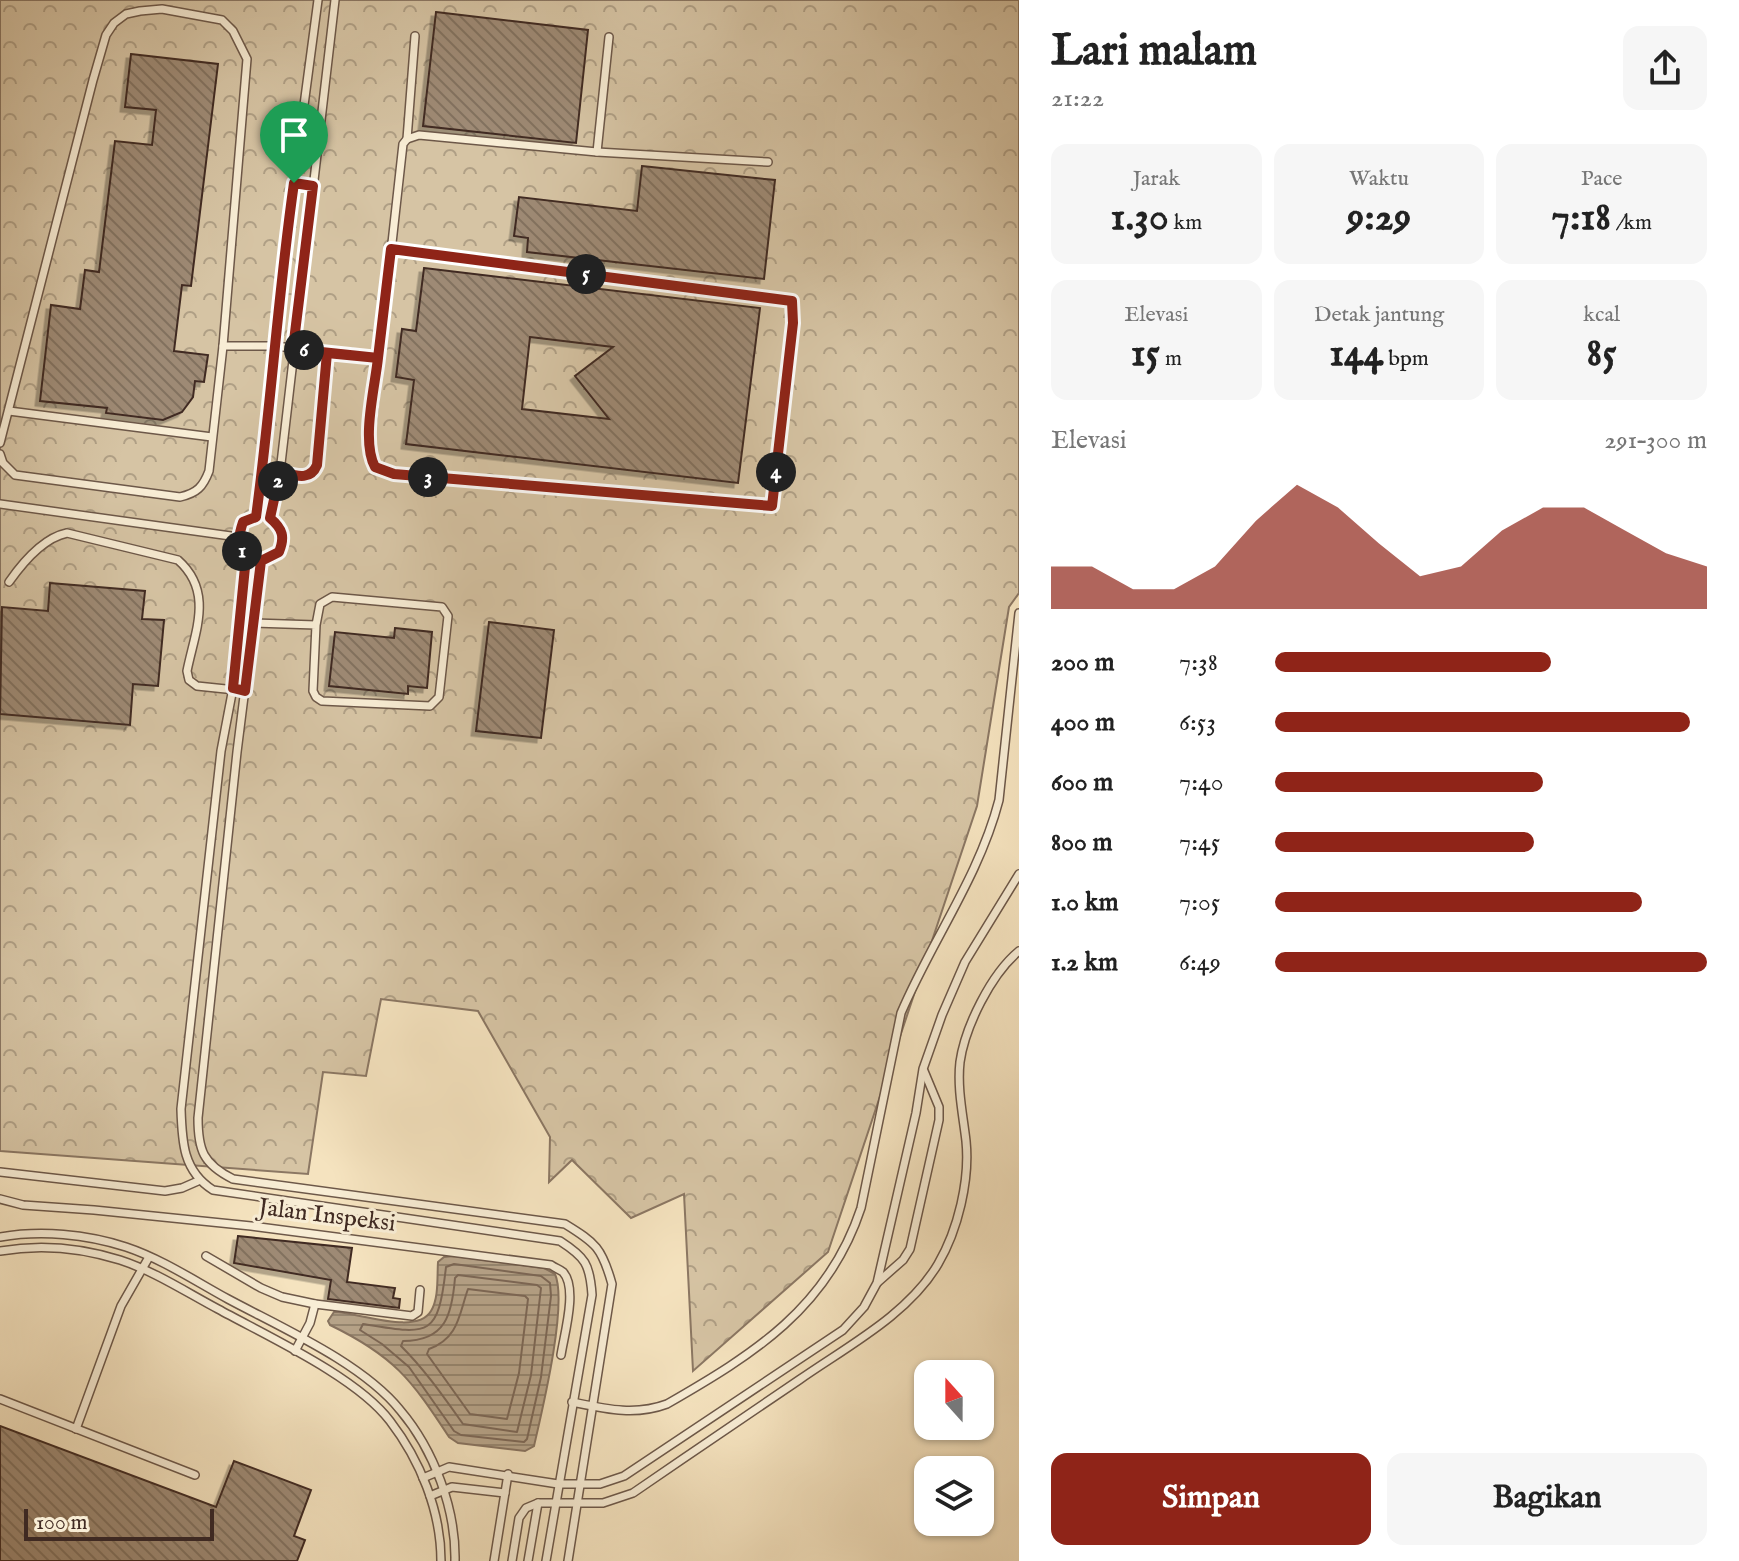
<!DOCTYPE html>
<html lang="id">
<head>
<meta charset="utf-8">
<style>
	:root { --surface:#fff; --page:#f6f6f6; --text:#222; --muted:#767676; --accent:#8f2418 }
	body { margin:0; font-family:"IM FELL English",serif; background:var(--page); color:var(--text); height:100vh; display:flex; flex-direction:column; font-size:30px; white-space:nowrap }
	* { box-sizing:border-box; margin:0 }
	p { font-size:26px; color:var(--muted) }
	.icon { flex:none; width:44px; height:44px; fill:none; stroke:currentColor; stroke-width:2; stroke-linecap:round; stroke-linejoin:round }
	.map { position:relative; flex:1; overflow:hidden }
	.sheet { display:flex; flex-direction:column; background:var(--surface); width:720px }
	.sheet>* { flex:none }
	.needle { width:52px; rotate:339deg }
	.tools { position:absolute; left:914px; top:1360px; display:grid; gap:16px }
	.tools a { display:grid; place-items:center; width:80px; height:80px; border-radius:16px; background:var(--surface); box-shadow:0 2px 6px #0004; font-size:40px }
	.scale { position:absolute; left:24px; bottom:20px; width:190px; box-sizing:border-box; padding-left:8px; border:4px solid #402a22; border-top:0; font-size:22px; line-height:28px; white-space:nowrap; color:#402a22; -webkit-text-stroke:6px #f8edd5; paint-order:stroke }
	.pin { position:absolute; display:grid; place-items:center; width:68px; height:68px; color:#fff; margin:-82px -34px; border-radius:50% 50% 50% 0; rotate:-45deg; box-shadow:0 0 8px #0007 }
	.pin .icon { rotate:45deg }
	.km { position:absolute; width:40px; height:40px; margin:-20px; border-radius:50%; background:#222; color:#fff; font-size:22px; line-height:40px; text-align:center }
	.round { display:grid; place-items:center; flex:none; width:84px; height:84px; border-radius:16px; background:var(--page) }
	.overview { display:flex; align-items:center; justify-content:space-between; height:136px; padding:0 32px }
	h1 { font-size:44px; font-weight:800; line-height:60px }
	.metrics { display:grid; grid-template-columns:repeat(3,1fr); gap:12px; height:136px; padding:8px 32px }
	.metrics div { display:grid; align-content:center; border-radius:16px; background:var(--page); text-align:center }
	.metrics b { font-size:40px; font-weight:800 }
	.metrics small { font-size:22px; font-weight:400 }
	.metrics p { font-size:22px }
	.chart { height:224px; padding:16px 32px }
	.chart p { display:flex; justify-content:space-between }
	.chart svg { width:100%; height:144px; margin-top:8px; fill:var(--accent); opacity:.7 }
	.cta { display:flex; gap:16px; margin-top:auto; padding:16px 32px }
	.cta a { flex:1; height:92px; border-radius:16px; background:var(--accent); color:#fff; font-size:32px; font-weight:800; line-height:92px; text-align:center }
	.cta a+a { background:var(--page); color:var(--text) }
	ul { padding:0 32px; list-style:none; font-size:26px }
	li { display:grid; grid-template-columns:128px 96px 1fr; align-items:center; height:60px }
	li i { height:20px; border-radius:10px; background:var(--accent) }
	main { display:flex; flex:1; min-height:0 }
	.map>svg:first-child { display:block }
	.forest { fill:url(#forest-crowns); stroke:#8b7763; stroke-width:2 }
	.water { fill:url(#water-rules); stroke:#877360; stroke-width:2 }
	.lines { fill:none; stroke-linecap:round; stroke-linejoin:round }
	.shore { stroke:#7c6756; stroke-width:2 }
	.building { fill:url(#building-back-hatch); stroke:#402a22; stroke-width:2; fill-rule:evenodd; filter:url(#shadow) }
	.service-casing { stroke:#6d5849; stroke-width:10 }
	.service { stroke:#f8edd5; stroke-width:7 }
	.route-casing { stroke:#fff; stroke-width:16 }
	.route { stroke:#8f2418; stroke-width:10 }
	.labels { text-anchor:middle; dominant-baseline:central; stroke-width:6; stroke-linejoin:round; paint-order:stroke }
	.street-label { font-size:24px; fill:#402a22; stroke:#f8edd5 }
</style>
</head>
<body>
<main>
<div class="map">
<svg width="1019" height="1561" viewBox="0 0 1019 1561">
	<defs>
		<pattern id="forest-crowns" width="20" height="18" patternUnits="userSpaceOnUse" patternTransform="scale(2)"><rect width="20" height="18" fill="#d6c4a4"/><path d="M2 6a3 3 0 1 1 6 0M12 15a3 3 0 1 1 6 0" fill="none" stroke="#af9f85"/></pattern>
		<pattern id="water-rules" width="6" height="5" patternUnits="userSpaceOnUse" patternTransform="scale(2)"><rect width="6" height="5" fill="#b7a48a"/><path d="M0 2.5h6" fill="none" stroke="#968670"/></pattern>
		<pattern id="building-back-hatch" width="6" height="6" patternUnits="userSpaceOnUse" patternTransform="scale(2)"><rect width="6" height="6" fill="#9e8a74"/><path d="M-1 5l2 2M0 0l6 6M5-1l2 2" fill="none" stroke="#82715f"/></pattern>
		<filter id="shadow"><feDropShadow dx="-4.5" dy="4.5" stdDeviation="0" flood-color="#0004"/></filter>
	</defs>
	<rect width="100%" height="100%" fill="#f5e3bf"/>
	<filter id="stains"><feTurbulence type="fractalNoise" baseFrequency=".0025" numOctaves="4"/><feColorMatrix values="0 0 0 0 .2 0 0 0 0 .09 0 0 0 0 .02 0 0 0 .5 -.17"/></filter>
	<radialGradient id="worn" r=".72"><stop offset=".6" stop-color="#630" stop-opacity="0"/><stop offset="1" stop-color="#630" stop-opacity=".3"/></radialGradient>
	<polygon class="forest" points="0,0 1019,0 1019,593 1009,607 977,806 828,1252 693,1371 684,1194 631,1218 572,1160 549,1182 550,1137 478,1011 381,999 366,1076 323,1072 308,1174 0,1151"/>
	<path class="water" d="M454,1256L544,1268L555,1274C568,1304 542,1411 534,1446L525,1451L458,1443L449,1437C411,1379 394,1356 330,1325L328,1321L334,1312C358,1312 416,1336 431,1311C439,1298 437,1277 438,1262L444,1257Z"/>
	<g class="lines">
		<g class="shore">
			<path d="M454,1264L541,1276L550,1283L551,1296L541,1377L527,1439L524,1442L461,1435L454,1431L409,1367L382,1344L360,1330L363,1324C430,1335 438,1338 446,1267Z"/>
			<path d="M458,1275L537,1285L541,1288L531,1375L517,1432L463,1424C443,1396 425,1370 401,1346L403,1341C446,1341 452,1314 455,1278Z"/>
			<path d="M468,1289L525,1296L528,1299L519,1373L507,1419L470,1414L427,1354L429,1349C459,1338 459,1314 468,1289Z"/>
		</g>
	</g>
	<g class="building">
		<polygon points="436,12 588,30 576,143 423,126"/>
		<polygon points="131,54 218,64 191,286 182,285 174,351 208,355 204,382 195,381 193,397 182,412 163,420 106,413 107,408 40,401 51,305 80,309 85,270 99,272 115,141 152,145 156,110 125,107"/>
		<polygon points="642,166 775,180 764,279 527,252 528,238 514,236 519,197 637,211"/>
		<path d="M424,268L760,308L738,483L406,444L414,380L396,377L402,329L416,331ZM530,337L613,347L575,376L609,419L522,409Z"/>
		<polygon points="50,583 145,591 142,619 164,620 158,686 133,684 130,725 0,714 2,607 48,611"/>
		<polygon points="489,622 554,630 541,738 476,731"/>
		<polygon points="395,628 432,632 427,688 408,686 408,694 329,686 335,632 394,638"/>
		<polygon points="238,1236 352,1248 347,1282 395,1288 393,1298 400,1299 399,1308 328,1299 331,1280 234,1263"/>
		<polygon points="0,1426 216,1507 234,1461 311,1490 294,1536 305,1540 297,1561 0,1561"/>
	</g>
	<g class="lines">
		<g class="service-casing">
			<g id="service">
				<polyline points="407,139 415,36"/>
				<polyline points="597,152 609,37"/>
				<polyline points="391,249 792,301 793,323 772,505 770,507 394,474 375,467 369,450 403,144 407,139 419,135 597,152 768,162"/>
				<polyline points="9,411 212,437"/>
				<polyline points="0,443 93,80 106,35 114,23 126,14 140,11 162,9 222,20 233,31 247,59 223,346"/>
				<path d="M0,454L3,463L15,475L180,497C197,493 203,487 209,471L223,346H275L378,358"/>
				<path d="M280,472C294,475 310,482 317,465L327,353"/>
				<polyline points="0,504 238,537"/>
				<circle cx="260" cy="538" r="22"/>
				<polyline points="256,517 270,413 288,225 318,0"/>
				<polyline points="270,518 280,472 335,0"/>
				<path d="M246,557L233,688L221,751L181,1109C182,1142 183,1171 213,1190L560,1241C585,1257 590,1264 592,1295L546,1561"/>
				<path d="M261,561L237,752L198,1118C198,1150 203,1164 233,1179L565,1224C596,1243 602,1248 612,1284L568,1561"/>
				<path d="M9,582C23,562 43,538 67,533L178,560C214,592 195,631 187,671L189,680L197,686L245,691"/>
				<polyline points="254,623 316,625 313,691 316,697 322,701 430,706 439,697 448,616 442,607 332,597 320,604 316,625"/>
				<polyline points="0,1172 165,1191 182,1188 198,1181"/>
				<path d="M0,1199L23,1205L94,1210L251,1226L551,1265C555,1268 559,1269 563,1272C578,1288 564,1335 561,1355"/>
				<path d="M0,1237C41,1230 86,1234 126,1247C162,1259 195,1281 228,1299C282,1328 362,1363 400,1410C434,1450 456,1509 455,1561"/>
				<path d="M0,1251C40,1244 82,1248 120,1260C154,1271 186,1292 218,1309C267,1336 357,1377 390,1421C420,1460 441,1511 441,1561"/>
				<polyline points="206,1256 261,1288 282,1297 315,1304 412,1316 418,1312 420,1290"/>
				<polyline points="878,1282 903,1260 910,1249 939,1120 939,1107 924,1071"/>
				<polyline points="295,1351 310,1323 315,1304"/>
				<polyline points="0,1399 195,1475"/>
				<path d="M572,1402C606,1409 635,1416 667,1404C754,1354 828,1308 861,1208L901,1013C932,940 979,877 999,800L1019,613"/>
				<polyline points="76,1429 121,1306 149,1257"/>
				<polyline points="423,1478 449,1467 558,1484 600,1484 624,1476 843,1330 864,1307 877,1283 916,1113 923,1069 942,1015 965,962 1019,874"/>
				<polyline points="430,1496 452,1487 505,1493"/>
				<polyline points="494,1561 508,1474"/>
				<path d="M512,1561L519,1518L526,1508L538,1503H603L633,1493C688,1455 743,1418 799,1380C846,1347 908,1315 938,1264C958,1230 970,1180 966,1141C963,1115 957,1088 960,1062C965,1027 991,974 1019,951"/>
				<polyline points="528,1561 538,1503"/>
			</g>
		</g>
		<use href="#service" class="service"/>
	</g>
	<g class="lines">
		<g class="route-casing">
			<path id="route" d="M294,183C278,294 271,406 256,517L243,522C238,537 237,543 246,557L233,688L245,691L261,561L279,552C285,537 283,529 270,518L280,472C294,475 310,482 317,465L327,353L378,358C375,387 361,441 375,467L394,474L772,506L793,323L792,301L391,249L378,358L293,349L313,186L294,183"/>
		</g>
		<use href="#route" class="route"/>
	</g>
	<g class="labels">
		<g class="street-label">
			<text transform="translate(327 1216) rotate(7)">Jalan Inspeksi</text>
		</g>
	</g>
	<rect width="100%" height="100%" filter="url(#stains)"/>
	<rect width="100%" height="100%" fill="url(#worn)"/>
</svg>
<div class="tools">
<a><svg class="needle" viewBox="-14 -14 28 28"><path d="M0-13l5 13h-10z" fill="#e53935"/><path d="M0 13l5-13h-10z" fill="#767676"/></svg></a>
<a><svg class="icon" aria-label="layers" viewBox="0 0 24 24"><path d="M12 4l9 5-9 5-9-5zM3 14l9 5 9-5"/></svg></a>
</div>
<div class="scale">100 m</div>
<div class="pin" style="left:294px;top:183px;background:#1e9e55"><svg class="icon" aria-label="arrive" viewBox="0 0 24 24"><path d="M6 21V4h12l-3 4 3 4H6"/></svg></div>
<b class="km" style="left:242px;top:551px">1</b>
<b class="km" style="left:278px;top:481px">2</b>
<b class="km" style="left:428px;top:477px">3</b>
<b class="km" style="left:776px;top:472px">4</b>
<b class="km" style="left:586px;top:274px">5</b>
<b class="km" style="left:304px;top:350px">6</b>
</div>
<section class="sheet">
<div class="overview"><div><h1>Lari malam</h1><p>21:22</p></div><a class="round"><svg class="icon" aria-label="share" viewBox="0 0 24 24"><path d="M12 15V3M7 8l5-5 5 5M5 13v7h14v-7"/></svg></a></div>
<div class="metrics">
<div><p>Jarak</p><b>1.30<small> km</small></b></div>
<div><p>Waktu</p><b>9:29</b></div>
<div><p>Pace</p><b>7:18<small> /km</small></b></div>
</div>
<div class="metrics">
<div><p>Elevasi</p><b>15<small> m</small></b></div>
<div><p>Detak jantung</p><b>144<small> bpm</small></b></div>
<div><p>kcal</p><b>85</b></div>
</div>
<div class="chart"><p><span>Elevasi</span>291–300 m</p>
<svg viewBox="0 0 160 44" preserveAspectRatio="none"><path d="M0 44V31L10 31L20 38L30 38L40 31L50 17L60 6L70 13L80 24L90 34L100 31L110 20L120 13L130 13L140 20L150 27L160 31V44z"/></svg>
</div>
<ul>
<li><b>200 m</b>7:38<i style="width:64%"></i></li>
<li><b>400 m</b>6:53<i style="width:96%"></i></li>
<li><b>600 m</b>7:40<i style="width:62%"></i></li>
<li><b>800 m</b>7:45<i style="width:60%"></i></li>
<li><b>1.0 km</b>7:05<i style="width:85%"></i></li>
<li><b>1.2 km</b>6:49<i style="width:100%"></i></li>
</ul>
<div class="cta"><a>Simpan</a><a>Bagikan</a></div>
</section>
</main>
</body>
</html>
